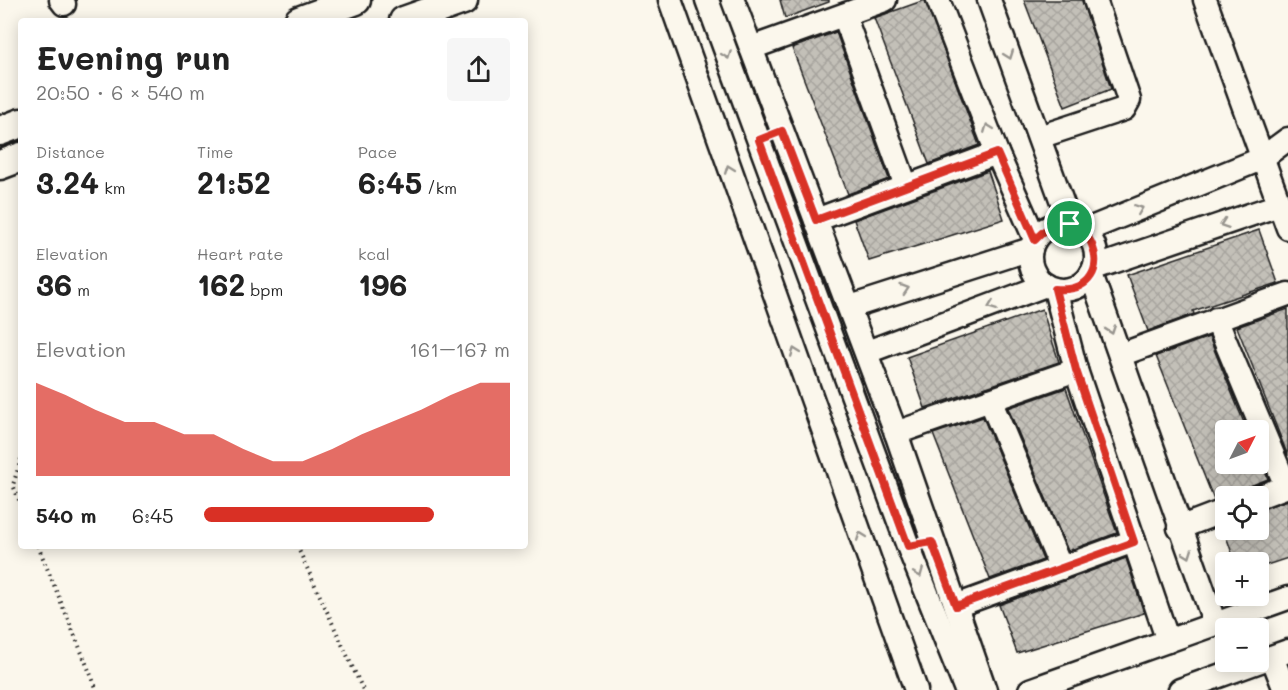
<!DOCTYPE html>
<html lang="en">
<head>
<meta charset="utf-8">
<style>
	:root { --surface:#fff; --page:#f6f6f6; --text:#222; --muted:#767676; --accent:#d93025 }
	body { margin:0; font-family:Mali,sans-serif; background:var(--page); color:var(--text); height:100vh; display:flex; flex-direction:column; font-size:22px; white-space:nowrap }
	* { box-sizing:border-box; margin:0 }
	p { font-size:20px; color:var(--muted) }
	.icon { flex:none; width:33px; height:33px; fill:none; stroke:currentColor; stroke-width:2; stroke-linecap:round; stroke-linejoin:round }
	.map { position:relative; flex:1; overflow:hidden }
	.sheet { position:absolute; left:18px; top:18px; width:510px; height:531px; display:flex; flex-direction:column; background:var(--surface); border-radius:6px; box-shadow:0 3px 15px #0003 }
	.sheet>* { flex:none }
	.needle { width:39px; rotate:48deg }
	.fabs { position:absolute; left:1215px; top:420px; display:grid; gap:12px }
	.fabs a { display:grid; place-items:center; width:54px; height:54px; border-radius:6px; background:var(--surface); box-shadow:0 3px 15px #0003; font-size:30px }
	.pin { position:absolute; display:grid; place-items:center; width:51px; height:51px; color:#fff; margin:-26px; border:3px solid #fff; border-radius:50%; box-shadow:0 2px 6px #0007 }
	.round { display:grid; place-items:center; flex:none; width:63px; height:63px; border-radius:6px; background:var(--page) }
	.summary { display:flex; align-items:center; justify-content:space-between; height:102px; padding:0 18px }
	h1 { font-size:33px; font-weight:700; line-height:45px }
	.metrics { display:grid; grid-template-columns:repeat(3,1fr); gap:9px; height:102px; padding:6px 18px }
	.metrics div { display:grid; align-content:center }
	.metrics b { font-size:30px; font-weight:700 }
	.metrics small { font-size:16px; font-weight:400 }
	.metrics p { font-size:16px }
	.chart { height:168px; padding:12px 18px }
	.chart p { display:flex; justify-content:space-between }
	.chart svg { width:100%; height:108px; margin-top:6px; fill:var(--accent); opacity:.7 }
	ul { padding:0 18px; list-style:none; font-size:20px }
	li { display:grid; grid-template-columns:96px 72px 1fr; align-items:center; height:45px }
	li i { height:15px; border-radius:8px; background:var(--accent) }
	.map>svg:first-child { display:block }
	.building { fill:url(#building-cross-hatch); stroke:#1c1c1c; stroke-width:1.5 }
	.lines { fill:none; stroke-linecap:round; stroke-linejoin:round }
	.minor-casing { stroke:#1c1c1c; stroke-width:27 }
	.major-casing { stroke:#1c1c1c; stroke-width:33 }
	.path { stroke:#1c1c1c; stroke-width:4; stroke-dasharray:1.5 4.5; stroke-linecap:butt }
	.minor { stroke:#fbf7ec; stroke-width:22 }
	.major { stroke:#fbf7ec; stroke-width:28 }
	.oneway { stroke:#97948e }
	.route-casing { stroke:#fff; stroke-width:12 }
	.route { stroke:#d93025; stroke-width:8 }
</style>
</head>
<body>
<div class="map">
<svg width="1288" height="690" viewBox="0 0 1288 690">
	<defs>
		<pattern id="building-cross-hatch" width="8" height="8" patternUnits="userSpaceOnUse" patternTransform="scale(1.5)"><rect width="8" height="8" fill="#c3c0b8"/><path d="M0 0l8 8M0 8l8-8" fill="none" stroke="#a7a49e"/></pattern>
	</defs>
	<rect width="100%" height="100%" fill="#fbf7ec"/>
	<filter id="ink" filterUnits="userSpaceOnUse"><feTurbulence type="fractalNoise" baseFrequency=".0167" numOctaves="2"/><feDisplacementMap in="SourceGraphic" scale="12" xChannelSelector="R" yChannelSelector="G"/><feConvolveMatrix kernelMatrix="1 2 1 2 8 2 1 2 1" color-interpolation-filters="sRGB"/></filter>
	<g filter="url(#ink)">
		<g class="building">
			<polygon points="780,0 829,0 829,2 785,18"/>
			<polygon points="925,0 979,145 929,164 874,18"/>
			<polygon points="1024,0 1082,0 1111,89 1065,107"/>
			<polygon points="836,32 889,179 848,194 792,48"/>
			<polygon points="988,171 1004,219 869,261 854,220"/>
			<polygon points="1259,230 1278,283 1193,311 1194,314 1148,331 1127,275"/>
			<polygon points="1042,309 1059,362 925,408 907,357"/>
			<polygon points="1288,309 1288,456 1237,327"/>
			<polygon points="1209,337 1247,430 1226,430 1226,464 1258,464 1260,459 1268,479 1214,500 1156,356"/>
			<polygon points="1066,388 1117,533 1068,551 1008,408"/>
			<polygon points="983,417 1043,560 990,579 933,434"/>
			<polygon points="1288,500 1288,558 1258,568 1258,562 1235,562 1224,530 1258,530 1258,510"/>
			<polygon points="1126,558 1144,613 1017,653 999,605"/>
		</g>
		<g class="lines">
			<g class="minor-casing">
				<g id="minor">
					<polyline points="61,0 64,4"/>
					<polyline points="670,0 916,690"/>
					<polyline points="707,0 908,546 966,690"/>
					<polyline points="733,0 896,433 985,690"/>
					<polyline points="938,0 997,153 1035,239"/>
					<polyline points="989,0 1070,224"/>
					<polyline points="1205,0 1288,228"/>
					<polyline points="844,15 906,186"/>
					<polyline points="751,48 885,0"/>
					<polyline points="1039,137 1124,109 1129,100 1095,0"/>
					<polyline points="816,220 997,153"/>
					<circle cx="1063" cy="257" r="33"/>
					<polyline points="1084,231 1261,159 1288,139"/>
					<polyline points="1094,268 1279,205"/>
					<polyline points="1091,274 1215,624"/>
					<polyline points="1055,289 1076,370 1168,641"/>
					<polyline points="850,307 1031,249"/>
					<polyline points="1216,319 1286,486"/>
					<polyline points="867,352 1046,285"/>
					<polyline points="1120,355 1288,294"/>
					<polyline points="990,400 1061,568"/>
					<polyline points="896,433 1076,370"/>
					<polyline points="1258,497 1288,486"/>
					<polyline points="1179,528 1226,510"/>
					<polyline points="956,606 1134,541"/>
					<polyline points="1272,657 1285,690"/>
					<polyline points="1030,690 1288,598"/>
					<polyline points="1180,690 1288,651"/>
				</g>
			</g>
			<g class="major-casing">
				<g id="major">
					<polyline points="299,21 356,0"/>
					<polyline points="404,21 463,0"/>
					<polyline points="0,131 21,123"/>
					<polyline points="0,165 21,157"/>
				</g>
			</g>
			<g class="path">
				<polyline points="21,459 13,485 21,505"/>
				<polyline points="38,546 97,690"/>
				<polyline points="297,546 363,690"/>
			</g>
			<use href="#minor" class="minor"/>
			<use href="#major" class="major"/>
		</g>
		<defs><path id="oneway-chevron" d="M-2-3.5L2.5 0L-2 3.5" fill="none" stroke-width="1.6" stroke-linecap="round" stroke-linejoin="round" transform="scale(1.5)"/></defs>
		<g class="oneway">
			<use href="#oneway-chevron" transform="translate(727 55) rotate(70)"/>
			<use href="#oneway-chevron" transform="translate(1009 55) rotate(70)"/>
			<use href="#oneway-chevron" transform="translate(988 128) rotate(-111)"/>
			<use href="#oneway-chevron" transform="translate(729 169) rotate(-110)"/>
			<use href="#oneway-chevron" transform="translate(1139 209) rotate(-22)"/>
			<use href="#oneway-chevron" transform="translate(1224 224) rotate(161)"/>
			<use href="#oneway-chevron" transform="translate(905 289) rotate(-18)"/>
			<use href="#oneway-chevron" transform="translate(992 306) rotate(159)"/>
			<use href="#oneway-chevron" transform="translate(1111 330) rotate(71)"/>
			<use href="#oneway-chevron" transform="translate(795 352) rotate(-110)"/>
			<use href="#oneway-chevron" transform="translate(861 536) rotate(-110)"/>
			<use href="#oneway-chevron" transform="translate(1188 554) rotate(70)"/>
			<use href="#oneway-chevron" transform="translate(919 573) rotate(68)"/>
		</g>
	</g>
	<g class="lines" filter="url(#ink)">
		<g class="route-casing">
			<path id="route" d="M782,131L816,220L997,153L1035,240C1085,182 1131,296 1055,289L1076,370L1134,542L956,606L932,542L908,546L759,140Z"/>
		</g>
		<use href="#route" class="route"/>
	</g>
</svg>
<div class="fabs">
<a><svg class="needle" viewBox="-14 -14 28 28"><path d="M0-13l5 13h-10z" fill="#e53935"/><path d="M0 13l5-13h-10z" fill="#767676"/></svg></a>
<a><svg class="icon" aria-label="locate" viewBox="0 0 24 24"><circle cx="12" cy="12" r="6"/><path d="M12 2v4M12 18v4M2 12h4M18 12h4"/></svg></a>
<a>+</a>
<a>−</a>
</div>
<div class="pin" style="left:1070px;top:224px;background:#1e9e55"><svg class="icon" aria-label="arrive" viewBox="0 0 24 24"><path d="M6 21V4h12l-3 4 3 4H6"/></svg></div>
<section class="sheet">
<div class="summary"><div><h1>Evening run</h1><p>20:50 · 6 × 540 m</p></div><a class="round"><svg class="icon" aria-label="share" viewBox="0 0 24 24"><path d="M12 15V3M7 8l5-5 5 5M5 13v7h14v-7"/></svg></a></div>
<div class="metrics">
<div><p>Distance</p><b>3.24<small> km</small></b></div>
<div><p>Time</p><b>21:52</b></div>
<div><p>Pace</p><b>6:45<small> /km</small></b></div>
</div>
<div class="metrics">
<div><p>Elevation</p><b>36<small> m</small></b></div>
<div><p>Heart rate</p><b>162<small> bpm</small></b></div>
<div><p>kcal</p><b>196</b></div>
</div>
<div class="chart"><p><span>Elevation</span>161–167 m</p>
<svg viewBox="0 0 160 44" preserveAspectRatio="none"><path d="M0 44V6L10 11L20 17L30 22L40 22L50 27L60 27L70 33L80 38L90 38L100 33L110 27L120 22L130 17L140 11L150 6L160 6V44z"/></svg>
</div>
<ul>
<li><b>540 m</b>6:45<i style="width:75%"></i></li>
</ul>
</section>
</div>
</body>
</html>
